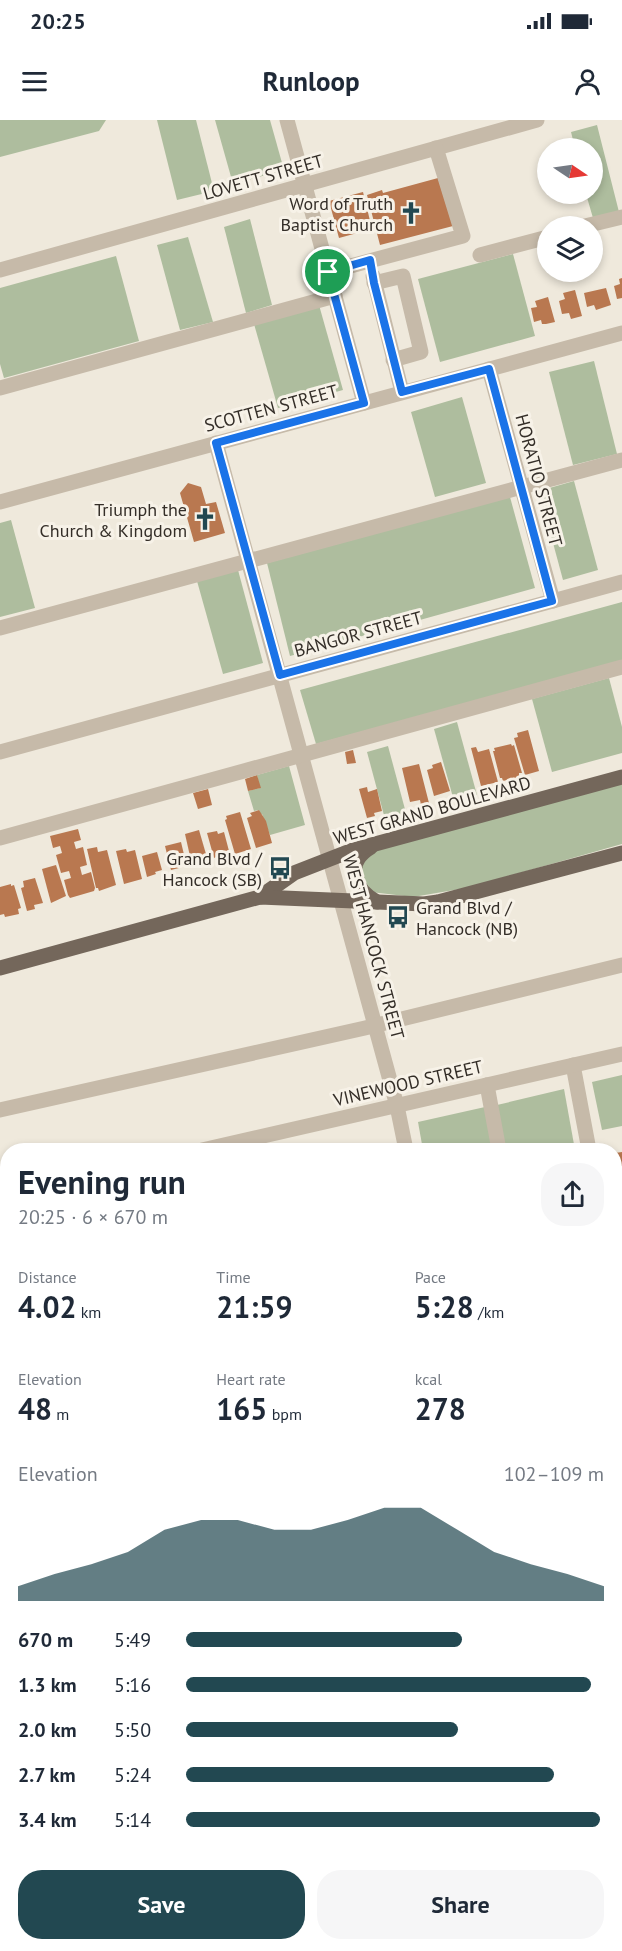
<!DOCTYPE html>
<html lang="en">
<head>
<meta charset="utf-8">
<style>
	:root { --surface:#fff; --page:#f6f6f7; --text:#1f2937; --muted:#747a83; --accent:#224851 }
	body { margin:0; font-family:"PT Sans",sans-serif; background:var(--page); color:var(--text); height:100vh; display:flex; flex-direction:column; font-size:22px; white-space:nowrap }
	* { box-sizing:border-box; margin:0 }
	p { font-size:20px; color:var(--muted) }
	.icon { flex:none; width:33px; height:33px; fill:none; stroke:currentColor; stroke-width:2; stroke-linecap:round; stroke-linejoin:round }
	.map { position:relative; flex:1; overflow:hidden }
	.drawer { position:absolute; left:0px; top:1023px; width:622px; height:808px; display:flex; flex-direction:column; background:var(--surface); border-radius:24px 24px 0 0; box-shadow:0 3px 9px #0003 }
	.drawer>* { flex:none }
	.needle { width:39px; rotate:103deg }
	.tools { position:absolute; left:537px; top:18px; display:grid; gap:12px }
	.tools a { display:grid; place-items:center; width:66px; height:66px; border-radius:50%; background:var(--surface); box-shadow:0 3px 9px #0003; font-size:30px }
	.pin { position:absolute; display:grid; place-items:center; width:51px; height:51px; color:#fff; margin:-26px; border:3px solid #fff; border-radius:50%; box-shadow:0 2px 6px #0007 }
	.round { display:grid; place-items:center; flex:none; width:63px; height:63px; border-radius:24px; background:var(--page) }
	.summary { display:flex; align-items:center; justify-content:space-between; height:102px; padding:0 18px }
	h1 { font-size:33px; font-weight:700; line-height:45px }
	.stats { display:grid; grid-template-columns:repeat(3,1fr); gap:9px; height:102px; padding:6px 18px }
	.stats div { display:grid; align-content:center }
	.stats b { font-size:30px; font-weight:700 }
	.stats small { font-size:16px; font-weight:400 }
	.stats p { font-size:16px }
	.chart { height:168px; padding:12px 18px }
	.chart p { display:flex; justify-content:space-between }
	.chart svg { width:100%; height:108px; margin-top:6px; fill:var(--accent); opacity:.7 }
	.primary-button { display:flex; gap:12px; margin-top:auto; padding:12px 18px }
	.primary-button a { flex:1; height:69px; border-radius:24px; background:var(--accent); color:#fff; font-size:24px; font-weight:700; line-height:69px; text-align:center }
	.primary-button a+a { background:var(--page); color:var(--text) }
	ul { padding:0 18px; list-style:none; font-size:20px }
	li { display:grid; grid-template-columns:96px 72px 1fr; align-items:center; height:45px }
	li i { height:15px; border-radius:8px; background:var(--accent) }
	.status { display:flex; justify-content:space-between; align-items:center; height:42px; padding:0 30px; background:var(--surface); direction:ltr }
	.status svg { height:16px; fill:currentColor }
	header { display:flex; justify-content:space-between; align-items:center; height:78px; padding:0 18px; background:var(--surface); font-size:27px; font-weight:700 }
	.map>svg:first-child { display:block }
	.green { fill:#aebd9e }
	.building { fill:#b97850 }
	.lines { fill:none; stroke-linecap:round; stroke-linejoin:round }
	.minor { stroke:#c6baa9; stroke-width:15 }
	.major { stroke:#74675b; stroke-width:15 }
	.route-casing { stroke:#fff; stroke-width:12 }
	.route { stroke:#1a73e8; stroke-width:8 }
	.labels { text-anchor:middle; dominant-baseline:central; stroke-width:6; stroke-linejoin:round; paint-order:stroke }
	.street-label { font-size:18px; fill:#342e28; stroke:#f7f2e8 }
	.poi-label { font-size:18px; fill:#342e28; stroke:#f7f2e8; text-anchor:end }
</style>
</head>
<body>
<div class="status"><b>20:25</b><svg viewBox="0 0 49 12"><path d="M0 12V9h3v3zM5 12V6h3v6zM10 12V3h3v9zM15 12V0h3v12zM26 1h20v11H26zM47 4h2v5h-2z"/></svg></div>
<header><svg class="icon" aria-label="menu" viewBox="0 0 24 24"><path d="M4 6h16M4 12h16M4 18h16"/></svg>Runloop<svg class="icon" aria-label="person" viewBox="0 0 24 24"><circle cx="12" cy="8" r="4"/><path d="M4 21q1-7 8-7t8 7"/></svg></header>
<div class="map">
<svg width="622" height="1831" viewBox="0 0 622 1831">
	<rect width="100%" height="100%" fill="#efe9dc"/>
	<g class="green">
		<polygon points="0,0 106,0 99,11 0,37"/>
		<polygon points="157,0 196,0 214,71 177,80"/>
		<polygon points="215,0 270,0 284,50 233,64"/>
		<polygon points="597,5 619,92 593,98 586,74 592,74 592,28 575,28 571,12"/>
		<polygon points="250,99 272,185 246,193 224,107"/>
		<polygon points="188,117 213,202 180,210 157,125"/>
		<polygon points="513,134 535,216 440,242 418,159"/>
		<polygon points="116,136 139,221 4,258 0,244 0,168"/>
		<polygon points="319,185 343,270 278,288 254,204"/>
		<polygon points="594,241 617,334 573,345 549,252"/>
		<polygon points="462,277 486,363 435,377 411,292"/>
		<polygon points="574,361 598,450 563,460 539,371"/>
		<polygon points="510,377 535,468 290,536 267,443"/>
		<polygon points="11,400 35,488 0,497 0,403"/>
		<polygon points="238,450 263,543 223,554 197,461"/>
		<polygon points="622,482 622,541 316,624 300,570"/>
		<polygon points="609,558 622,607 622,633 552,652 532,579"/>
		<polygon points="457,602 477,675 454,681 434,609"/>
		<polygon points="388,626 406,693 385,699 367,632"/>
		<polygon points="289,646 305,705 270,715 262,694 260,694 259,690 254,691 248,671 260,668 257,655"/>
		<polygon points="622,662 622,724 466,768 413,777 371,772 363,764 361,749 368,734 390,725"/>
		<polygon points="622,955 622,1006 602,1010 592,962"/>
		<polygon points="564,969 575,1030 505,1030 497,985"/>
		<polygon points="485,987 492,1024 454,1030 423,1030 418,1002"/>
		<polygon points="7,1102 8,1338 0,1340 0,1104"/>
		<polygon points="622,1333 622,1412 615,1413 615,1334"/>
		<polygon points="7,1374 7,1453 0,1454 0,1376"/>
		<polygon points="622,1441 622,1504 615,1506 615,1443"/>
		<polygon points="622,1516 622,1579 615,1580 615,1518"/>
		<polygon points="7,1579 7,1640 0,1642 0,1580"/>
		<polygon points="7,1651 7,1713 0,1714 0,1653"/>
		<polygon points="622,1683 622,1746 615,1748 615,1685"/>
		<polygon points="7,1745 7,1806 0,1807 0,1746"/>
		<polygon points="622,1783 622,1831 567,1831 566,1824 615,1824 615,1785"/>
		<polygon points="40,1824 264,1824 231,1831 42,1831"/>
		<polygon points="423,1824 486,1824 487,1831 389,1831"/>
	</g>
	<g class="building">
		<polygon points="438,58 453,106 380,125 367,75 382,70 383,73"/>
		<polygon points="363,72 372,109 339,118 329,81"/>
		<polygon points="622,158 622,178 617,179 614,166 620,164 619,159"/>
		<polygon points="606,168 611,185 596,190 594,185 587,187 584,173"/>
		<polygon points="575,170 582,196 571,199 569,193 562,194 559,181 565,179 563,173"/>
		<polygon points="548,177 555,202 546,204 542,204 541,200 534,202 531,188 537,187 535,181"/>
		<polygon points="188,363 201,367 206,384 216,382 225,413 194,422 180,373"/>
		<polygon points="528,610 539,651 525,655 514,618 518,617 517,613"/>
		<polygon points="511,624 512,626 514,625 522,653 519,653 519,657 503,661 502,658 500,658 493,631 495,631 494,628"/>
		<polygon points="476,627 478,632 489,629 498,662 481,666 471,628"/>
		<polygon points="353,630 356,643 347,644 345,632"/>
		<polygon points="441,642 450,671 434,676 427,650 433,648 432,645"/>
		<polygon points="419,644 429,683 421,685 420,680 410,682 402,648"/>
		<polygon points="257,655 261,668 248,671 245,659"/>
		<polygon points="367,667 368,672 377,669 382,691 374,693 375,696 367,698 359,669"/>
		<polygon points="208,669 212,685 198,689 193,673"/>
		<polygon points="259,690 266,701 272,723 256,728 247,698 252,696 250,693"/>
		<polygon points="240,692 251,729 235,734 225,700 227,699 226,696"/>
		<polygon points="78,709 81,720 74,722 76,729 83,727 87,745 80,747 82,755 91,752 95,768 94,771 70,778 68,775 64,760 71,758 69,751 61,753 56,735 62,733 60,726 53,728 50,716"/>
		<polygon points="199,710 208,741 192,745 185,714"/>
		<polygon points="217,711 218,714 224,712 229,731 214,738 207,713"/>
		<polygon points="181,722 186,743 179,745 179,748 171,750 165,726"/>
		<polygon points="97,727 98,732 107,730 116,765 99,771 98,768 96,768 87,729"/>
		<polygon points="126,729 127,732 135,730 142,759 124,764 116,731"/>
		<polygon points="157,732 162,750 155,752 156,754 147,757 142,736"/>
		<polygon points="56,745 66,776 51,783 42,749"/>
		<polygon points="35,758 43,783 34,785 35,789 27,791 21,768 24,767 23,761"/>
		<polygon points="11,764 11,766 14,765 21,788 18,789 19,794 5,797 4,794 0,795 0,767"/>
		<polygon points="622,1032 622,1046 615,1047 615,1033"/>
		<polygon points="0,1512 3,1512 8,1533 8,1538 0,1540"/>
		<polygon points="488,1824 502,1824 504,1831 489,1831"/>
	</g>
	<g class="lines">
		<g class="minor">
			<polyline points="287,0 364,283"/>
			<polyline points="585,106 622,97"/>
			<polyline points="480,135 548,117"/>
			<polyline points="0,150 537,0"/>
			<polyline points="328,152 463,116 436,28"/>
			<polyline points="373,156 402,272"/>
			<polyline points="374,163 403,156 421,232 393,240"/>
			<polyline points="489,249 553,481"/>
			<polyline points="0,268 335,176"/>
			<polyline points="216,323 397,986 406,1030"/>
			<polyline points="0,382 622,213"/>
			<polyline points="0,508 622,340"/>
			<polyline points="0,632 622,462"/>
			<polyline points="0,718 622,547"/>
			<polyline points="573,945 589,1030"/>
			<polyline points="487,965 499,1030"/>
			<polyline points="0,990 365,908 622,845"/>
			<polyline points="202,1030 622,934"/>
			<polyline points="0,1077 8,1076"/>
			<polyline points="615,1173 622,1211"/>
			<polyline points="615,1326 622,1325"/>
			<polyline points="0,1359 8,1357"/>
			<polyline points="615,1427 622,1426"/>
			<polyline points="0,1462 8,1461"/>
			<polyline points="615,1511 622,1510"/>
			<polyline points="0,1561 8,1560"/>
			<polyline points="615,1594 622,1592"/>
			<polyline points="0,1645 8,1643"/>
			<polyline points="615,1678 622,1676"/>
			<polyline points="0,1727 8,1726"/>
			<polyline points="615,1764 622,1762"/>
			<polyline points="0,1812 8,1810"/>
			<polyline points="551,1824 552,1831"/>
			<polyline points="303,1831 335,1824"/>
		</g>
		<g class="major">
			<path d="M371,727C344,743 353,769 377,782"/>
			<polyline points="260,777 294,753 353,730 622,657"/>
			<polyline points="0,848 260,777 424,784 438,782 622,733"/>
		</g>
	</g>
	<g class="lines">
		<g class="route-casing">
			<polygon id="route" points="370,140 374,163 402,272 489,249 552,481 280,555 216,323 364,283 328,152"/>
		</g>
		<use href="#route" class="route"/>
	</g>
	<defs>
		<g id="church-bare" transform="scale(1.8)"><path d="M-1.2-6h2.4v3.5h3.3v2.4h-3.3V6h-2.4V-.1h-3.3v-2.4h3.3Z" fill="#224851" stroke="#f7f2e8" stroke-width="2.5" paint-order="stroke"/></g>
		<g id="bus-bare" transform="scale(1.8)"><path d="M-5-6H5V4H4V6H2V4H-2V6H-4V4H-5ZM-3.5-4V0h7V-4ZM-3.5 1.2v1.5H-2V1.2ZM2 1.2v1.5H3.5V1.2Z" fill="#224851" stroke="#f7f2e8" stroke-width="2.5" paint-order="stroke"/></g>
	</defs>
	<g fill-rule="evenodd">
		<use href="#church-bare" x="411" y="93"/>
		<use href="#church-bare" x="205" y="399"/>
		<use href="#bus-bare" x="280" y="748"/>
		<use href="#bus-bare" x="398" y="797"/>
	</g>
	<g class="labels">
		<g class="street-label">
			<text transform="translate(263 57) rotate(-16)">LOVETT STREET</text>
			<text transform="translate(271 288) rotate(-15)">SCOTTEN STREET</text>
			<text transform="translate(539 360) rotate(75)">HORATIO STREET</text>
			<text transform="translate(358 514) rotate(-15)">BANGOR STREET</text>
			<text transform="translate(432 690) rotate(-16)">WEST GRAND BOULEVARD</text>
			<text transform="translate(374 827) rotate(75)">WEST HANCOCK STREET</text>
			<text transform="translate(408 963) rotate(-13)">VINEWOOD STREET</text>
		</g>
		<g class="poi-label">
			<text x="393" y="83">Word of Truth<tspan x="393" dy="21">Baptist Church</tspan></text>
			<text x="187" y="389">Triumph the<tspan x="187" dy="21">Church &amp; Kingdom</tspan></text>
			<text x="262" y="738">Grand Blvd /<tspan x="262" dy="21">Hancock (SB)</tspan></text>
			<text x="416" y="787" text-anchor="start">Grand Blvd /<tspan x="416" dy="21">Hancock (NB)</tspan></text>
		</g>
	</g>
</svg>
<div class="tools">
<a><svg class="needle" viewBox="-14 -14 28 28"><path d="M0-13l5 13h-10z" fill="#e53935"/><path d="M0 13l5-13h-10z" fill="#747a83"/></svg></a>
<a><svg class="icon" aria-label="layers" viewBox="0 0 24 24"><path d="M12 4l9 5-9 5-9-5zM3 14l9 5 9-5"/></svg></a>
</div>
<div class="pin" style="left:328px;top:152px;background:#1e9e55"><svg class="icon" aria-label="arrive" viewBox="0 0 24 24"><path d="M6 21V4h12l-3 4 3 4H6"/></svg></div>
<section class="drawer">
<div class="summary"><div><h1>Evening run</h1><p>20:25 · 6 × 670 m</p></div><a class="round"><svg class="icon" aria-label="share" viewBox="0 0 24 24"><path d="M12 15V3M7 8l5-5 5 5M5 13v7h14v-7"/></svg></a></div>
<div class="stats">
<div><p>Distance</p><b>4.02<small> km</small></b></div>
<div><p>Time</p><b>21:59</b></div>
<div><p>Pace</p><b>5:28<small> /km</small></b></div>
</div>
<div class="stats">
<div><p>Elevation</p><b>48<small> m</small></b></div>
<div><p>Heart rate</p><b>165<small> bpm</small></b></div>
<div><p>kcal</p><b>278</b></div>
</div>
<div class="chart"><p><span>Elevation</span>102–109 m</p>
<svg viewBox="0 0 160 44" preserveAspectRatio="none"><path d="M0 44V38L10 33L20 29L30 24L40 15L50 11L60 11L70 15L80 15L90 11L100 6L110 6L120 15L130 24L140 29L150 33L160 38V44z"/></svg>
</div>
<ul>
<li><b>670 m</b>5:49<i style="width:66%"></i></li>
<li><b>1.3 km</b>5:16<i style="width:97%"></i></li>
<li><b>2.0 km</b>5:50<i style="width:65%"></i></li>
<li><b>2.7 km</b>5:24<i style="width:88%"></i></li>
<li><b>3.4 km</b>5:14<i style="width:99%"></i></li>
</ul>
<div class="primary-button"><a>Save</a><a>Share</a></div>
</section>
</div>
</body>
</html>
